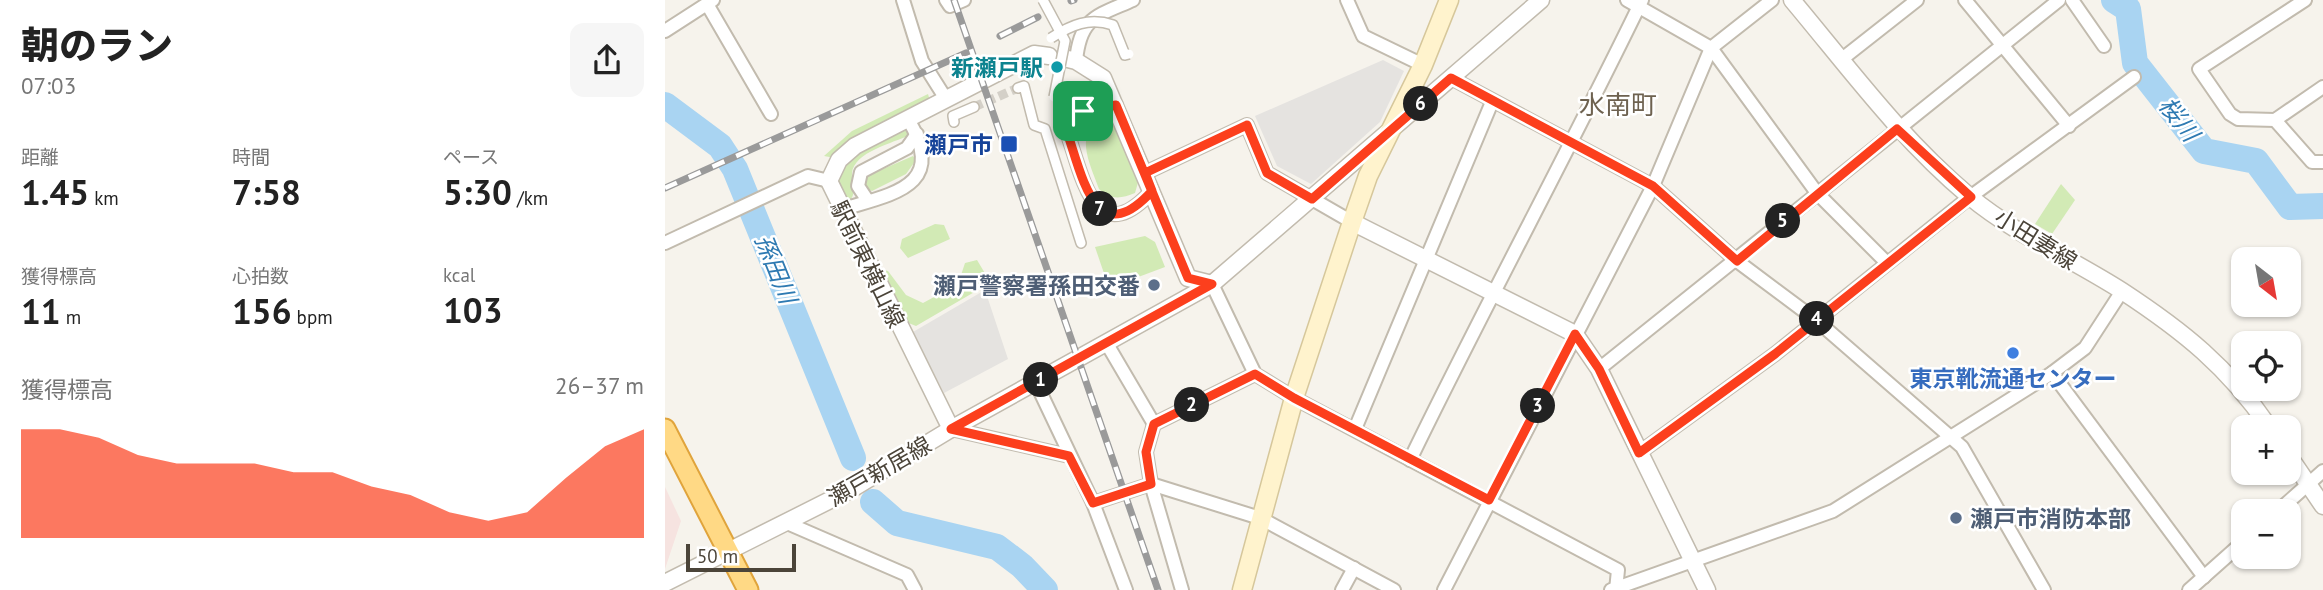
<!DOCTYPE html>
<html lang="ja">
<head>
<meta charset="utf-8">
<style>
	:root { --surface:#fff; --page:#f6f6f6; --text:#222; --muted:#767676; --accent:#fc3f1d }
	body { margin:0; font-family:"PT Sans","Noto Sans JP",sans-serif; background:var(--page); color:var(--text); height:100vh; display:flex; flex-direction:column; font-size:26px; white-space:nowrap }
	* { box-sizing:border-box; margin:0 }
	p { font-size:23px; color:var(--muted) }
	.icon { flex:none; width:38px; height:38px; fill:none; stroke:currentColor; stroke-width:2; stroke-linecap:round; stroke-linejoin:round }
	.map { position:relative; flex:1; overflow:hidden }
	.panel { display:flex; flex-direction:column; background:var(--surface); width:665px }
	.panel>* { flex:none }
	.needle { width:46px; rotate:149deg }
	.fabs { position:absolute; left:1566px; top:247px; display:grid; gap:14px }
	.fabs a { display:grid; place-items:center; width:70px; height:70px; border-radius:14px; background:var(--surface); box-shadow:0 2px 5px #0004; font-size:35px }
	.scale { position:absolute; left:21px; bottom:18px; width:110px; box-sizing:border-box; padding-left:7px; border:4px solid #4b4439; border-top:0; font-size:19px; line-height:24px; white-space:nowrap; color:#4b4439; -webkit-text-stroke:5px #fff; paint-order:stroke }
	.pin { position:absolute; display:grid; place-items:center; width:60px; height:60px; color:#fff; margin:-30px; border-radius:14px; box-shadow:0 4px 10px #0006 }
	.km { position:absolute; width:35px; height:35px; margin:-18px; border-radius:50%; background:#222; color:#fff; font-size:19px; line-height:35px; text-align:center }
	.round { display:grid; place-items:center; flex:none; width:74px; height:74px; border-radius:14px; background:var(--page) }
	.headline { display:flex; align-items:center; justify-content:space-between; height:119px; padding:0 21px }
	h1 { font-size:38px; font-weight:800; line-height:52px }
	.stats { display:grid; grid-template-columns:repeat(3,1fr); gap:10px; height:119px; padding:7px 21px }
	.stats div { display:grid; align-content:center }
	.stats b { font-size:35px; font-weight:800 }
	.stats small { font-size:19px; font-weight:400 }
	.stats p { font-size:19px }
	.chart { height:196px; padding:14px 21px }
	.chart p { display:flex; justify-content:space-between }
	.chart svg { width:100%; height:126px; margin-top:7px; fill:var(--accent); opacity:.7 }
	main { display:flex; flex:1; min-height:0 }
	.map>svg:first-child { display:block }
	.medical { fill:#f6e3e0 }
	.green { fill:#d2eab5 }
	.parking { fill:#e5e3e0 }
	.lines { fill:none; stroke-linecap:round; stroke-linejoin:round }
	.river { stroke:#a9d4f2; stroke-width:26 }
	.pedestrian-tunnel { stroke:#d4d0c8; stroke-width:9; stroke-dasharray:9 4.5; stroke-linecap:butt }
	.pedestrian-casing { stroke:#c2bbae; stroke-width:12 }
	.minor-casing { stroke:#c2bbae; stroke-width:16 }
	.tertiary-casing { stroke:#c2bbae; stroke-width:19 }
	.secondary-casing { stroke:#d6c79b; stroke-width:21 }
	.trunk-casing { stroke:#e0a43c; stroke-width:23 }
	.pedestrian { stroke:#fff; stroke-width:9 }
	.minor { stroke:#fff; stroke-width:12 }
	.tertiary { stroke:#fff; stroke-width:16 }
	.secondary { stroke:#fff3cd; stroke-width:18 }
	.trunk { stroke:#ffd985; stroke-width:19 }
	.rail-casing { stroke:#9a9a9a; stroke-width:7 }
	.rail { stroke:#fff; stroke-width:4.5; stroke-dasharray:13; stroke-linecap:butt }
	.pedestrian-bridge-casing { stroke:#c2bbae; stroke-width:12; stroke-linecap:butt }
	.pedestrian-bridge { stroke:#fff; stroke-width:9 }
	.route-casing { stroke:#fff; stroke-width:14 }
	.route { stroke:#fc3f1d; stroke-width:9 }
	.culture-dot { fill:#0f9aa8; stroke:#fff; stroke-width:2.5 }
	.transit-dot { fill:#1a4fb4; stroke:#fff; stroke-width:2.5 }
	.service-dot { fill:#5c6f8a; stroke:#fff; stroke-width:2.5 }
	.shop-dot { fill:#3f7fe0; stroke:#fff; stroke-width:2.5 }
	.labels { text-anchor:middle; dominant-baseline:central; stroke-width:5; stroke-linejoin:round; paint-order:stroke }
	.culture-label { font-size:23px; font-weight:bold; fill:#0d838f; stroke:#fff; text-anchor:end }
	.transit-label { font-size:23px; font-weight:bold; fill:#164399; stroke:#fff; text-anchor:end }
	.street-label { font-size:23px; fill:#4b4439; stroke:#fff }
	.service-label { font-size:23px; font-weight:bold; fill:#4e5e75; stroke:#fff; text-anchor:end }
	.shop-label { font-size:23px; font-weight:bold; fill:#366cbe; stroke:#fff }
	.water-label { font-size:24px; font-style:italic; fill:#2e7ab2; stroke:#fff }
	.quarter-label { font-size:26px; fill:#6e6250; stroke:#fff }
</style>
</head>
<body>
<main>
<section class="panel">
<div class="headline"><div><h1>朝のラン</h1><p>07:03</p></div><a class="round"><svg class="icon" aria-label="share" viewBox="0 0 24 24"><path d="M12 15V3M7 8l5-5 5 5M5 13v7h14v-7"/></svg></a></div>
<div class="stats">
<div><p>距離</p><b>1.45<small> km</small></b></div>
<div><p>時間</p><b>7:58</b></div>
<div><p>ペース</p><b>5:30<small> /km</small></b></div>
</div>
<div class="stats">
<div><p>獲得標高</p><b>11<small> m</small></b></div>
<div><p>心拍数</p><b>156<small> bpm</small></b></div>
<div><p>kcal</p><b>103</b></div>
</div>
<div class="chart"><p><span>獲得標高</span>26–37 m</p>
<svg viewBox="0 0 160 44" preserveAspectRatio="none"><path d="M0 44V6L10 6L20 9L30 15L40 18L50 18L60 18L70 21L80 21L90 26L100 29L110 35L120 38L130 35L140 23L150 12L160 6V44z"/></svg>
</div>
</section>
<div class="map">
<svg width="1658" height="590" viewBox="0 0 1658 590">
	<rect width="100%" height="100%" fill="#f6f3ec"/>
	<polygon class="medical" points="0,487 16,521 0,569"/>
	<g class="green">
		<polygon points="263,94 265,101 170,158 159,156 187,131"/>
		<path d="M433,121L453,127L474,179L470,193C456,199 445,200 434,189C427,168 409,136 433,121Z"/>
		<path d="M240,129L246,132L245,135C228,143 189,152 187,173C186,183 192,191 186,199L180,198C155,159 213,141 240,129Z"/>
		<polygon points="248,156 251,160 241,174 207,191 201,188 199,184 204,175"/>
		<polygon points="1396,184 1410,200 1387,234 1370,224"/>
		<polygon points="270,224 279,225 285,239 243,258 235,248 237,239"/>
		<polygon points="480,236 490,242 500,267 444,288 430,247"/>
		<polygon points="312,260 324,280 318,287 251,326 241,322 215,269 223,271 241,295 258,303 293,284 300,263"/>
	</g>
	<g class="parking">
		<polygon points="718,60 739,71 715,122 646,184 612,166 590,116"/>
		<polygon points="320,290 343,359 279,393 248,332"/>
	</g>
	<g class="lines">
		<g class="river">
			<polyline points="1449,0 1463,9 1470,63 1539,151 1591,161 1625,207 1658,206"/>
			<polyline points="0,105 55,146 70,169 188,458"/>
			<polyline points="208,502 232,523 332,547 357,566 380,590"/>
		</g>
		<polyline class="pedestrian-tunnel" points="309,107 353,88"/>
		<g class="pedestrian-casing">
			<g id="pedestrian">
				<polyline points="353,88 359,86 369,125 380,129 416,243"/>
				<polyline points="289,122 288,116 309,107"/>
			</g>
		</g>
		<g class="minor-casing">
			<g id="minor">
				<polyline points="238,0 257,61 281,99"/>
				<polyline points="281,0 285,6 299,0"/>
				<polyline points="682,0 698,36 758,65"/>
				<polyline points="962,0 1046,48 1152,193 1222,263"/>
				<polyline points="1300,0 1404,126"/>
				<polyline points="1407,0 1439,46"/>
				<polyline points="1640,0 1534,69 1565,114 1573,119 1610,120 1658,87"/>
				<polyline points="42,4 106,114"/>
				<polyline points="0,31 48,0"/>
				<polyline points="1177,59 1252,0"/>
				<path d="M411,61C415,17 432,16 468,0"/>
				<polyline points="786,78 988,186 1072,261 1151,320 1297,447 1379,590"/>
				<path d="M451,105L418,111L403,135C418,179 431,252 487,191"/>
				<polyline points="1610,120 1647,162 1658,162"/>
				<polyline points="480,173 582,125 602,173 687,222"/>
				<polyline points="203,201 193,186 196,172 242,148 252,134"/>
				<path d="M178,209C232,193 282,185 243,119"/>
				<polyline points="0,243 143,176 164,181"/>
				<polyline points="547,284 590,374 629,398 953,570 951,590"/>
				<polyline points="442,344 489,424"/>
				<polyline points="934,369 1394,0"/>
				<polyline points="1387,373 1539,577"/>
				<polyline points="371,383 428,503 461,590"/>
				<polyline points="286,429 404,456"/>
				<polyline points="690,429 827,102"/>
				<polyline points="974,453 1110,354 1305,197 1469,77"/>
				<path d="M745,460C820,305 902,155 977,0"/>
				<polyline points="428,503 486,484 595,518 729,590"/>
				<polyline points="1613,511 1658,471"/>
				<polyline points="122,523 242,575 250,590"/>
				<polyline points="517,590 486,484 481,452 489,424 590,374"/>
				<polyline points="677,590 689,568"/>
				<polyline points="779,590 988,186 1046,48 1107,0"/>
				<polyline points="946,590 1168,511 1387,373 1420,348 1457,291"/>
				<polyline points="1524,590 1578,542"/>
			</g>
		</g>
		<g class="tertiary-casing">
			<g id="tertiary">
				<path d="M1127,0C1184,68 1236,139 1304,196C1351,235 1407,259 1457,291C1518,331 1563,367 1604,427"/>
				<polyline points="403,59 411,61 438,78 523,278 547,284"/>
				<polyline points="687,222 910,334 934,369 1042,590"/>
				<polyline points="286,429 164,181 174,160 190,146 369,54 384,56"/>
				<polyline points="1624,456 1658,506"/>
				<polyline points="0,583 187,489 286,429 547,284 876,0"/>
			</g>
		</g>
		<g class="secondary-casing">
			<polyline id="secondary" points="577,590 629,398 687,222 703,176 758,65 784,0"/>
		</g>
		<g class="trunk-casing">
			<polyline id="trunk" points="0,429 83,590"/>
		</g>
		<use href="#pedestrian" class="pedestrian"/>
		<use href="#minor" class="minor"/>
		<use href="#tertiary" class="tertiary"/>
		<use href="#secondary" class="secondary"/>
		<use href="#trunk" class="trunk"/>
		<g class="rail-casing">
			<g id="rail">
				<polyline points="289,0 493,590"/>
				<polyline points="406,1 409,0"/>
				<polyline points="335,36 373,17"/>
				<polyline points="0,188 301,53"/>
			</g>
		</g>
		<use href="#rail" class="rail"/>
		<g class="pedestrian-bridge-casing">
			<g id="pedestrian-bridge">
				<polyline points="378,0 400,41 389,97"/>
				<path d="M386,38C406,25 424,17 448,25L460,55L464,54"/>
			</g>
		</g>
		<use href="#pedestrian-bridge" class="pedestrian-bridge"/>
	</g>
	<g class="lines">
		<g class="route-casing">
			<path id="route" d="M418,111L451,105L523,278L547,284L286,429L404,456L428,503L486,484L481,452L489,424L590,374L629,398L824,500L910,334L934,369L974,453L1110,354L1306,197L1232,129L1072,261L988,186L786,78L647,199L602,173L582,125L480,173L487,191C432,251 418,180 403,135L418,111"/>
		</g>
		<use href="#route" class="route"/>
	</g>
	<circle class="culture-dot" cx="392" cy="67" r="7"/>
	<rect class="transit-dot" x="335" y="135" width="18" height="18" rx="3.5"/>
	<g class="service-dot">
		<circle cx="489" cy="285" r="7"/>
		<circle cx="1291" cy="518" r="7"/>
	</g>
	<circle class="shop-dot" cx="1348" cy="353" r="7"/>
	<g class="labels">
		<g class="culture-label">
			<text x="378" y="67">新瀬戸駅</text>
		</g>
		<g class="transit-label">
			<text x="328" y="144">瀬戸市</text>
		</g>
		<g class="street-label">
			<text transform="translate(1371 239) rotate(32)">小田妻線</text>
			<text transform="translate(203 264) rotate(64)">駅前東横山線</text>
			<text transform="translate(214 471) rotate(-30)">瀬戸新居線</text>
		</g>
		<g class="service-label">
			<text x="475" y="285">瀬戸警察署孫田交番</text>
			<text x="1305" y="518" text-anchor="start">瀬戸市消防本部</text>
		</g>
		<g class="shop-label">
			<text x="1348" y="378">東京靴流通センター</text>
		</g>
		<g class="water-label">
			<text transform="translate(1514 119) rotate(52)">桜川</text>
			<text transform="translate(111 269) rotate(68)">孫田川</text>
		</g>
		<g class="quarter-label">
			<text x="953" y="104">水南町</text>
		</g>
	</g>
</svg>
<div class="fabs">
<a><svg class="needle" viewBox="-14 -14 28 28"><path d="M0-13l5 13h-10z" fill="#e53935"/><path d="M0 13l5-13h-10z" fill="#767676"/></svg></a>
<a><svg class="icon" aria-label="locate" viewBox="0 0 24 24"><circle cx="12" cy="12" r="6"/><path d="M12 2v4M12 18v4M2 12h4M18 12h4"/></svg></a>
<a>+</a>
<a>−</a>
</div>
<div class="scale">50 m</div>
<div class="pin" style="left:418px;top:111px;background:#1e9e55"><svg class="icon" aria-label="arrive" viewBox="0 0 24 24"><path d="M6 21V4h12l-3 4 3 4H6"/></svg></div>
<b class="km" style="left:376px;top:380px">1</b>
<b class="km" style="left:527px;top:405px">2</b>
<b class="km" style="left:873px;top:406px">3</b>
<b class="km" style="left:1152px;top:319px">4</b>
<b class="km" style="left:1118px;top:221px">5</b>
<b class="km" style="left:756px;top:104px">6</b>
<b class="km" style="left:435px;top:209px">7</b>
</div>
</main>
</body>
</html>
